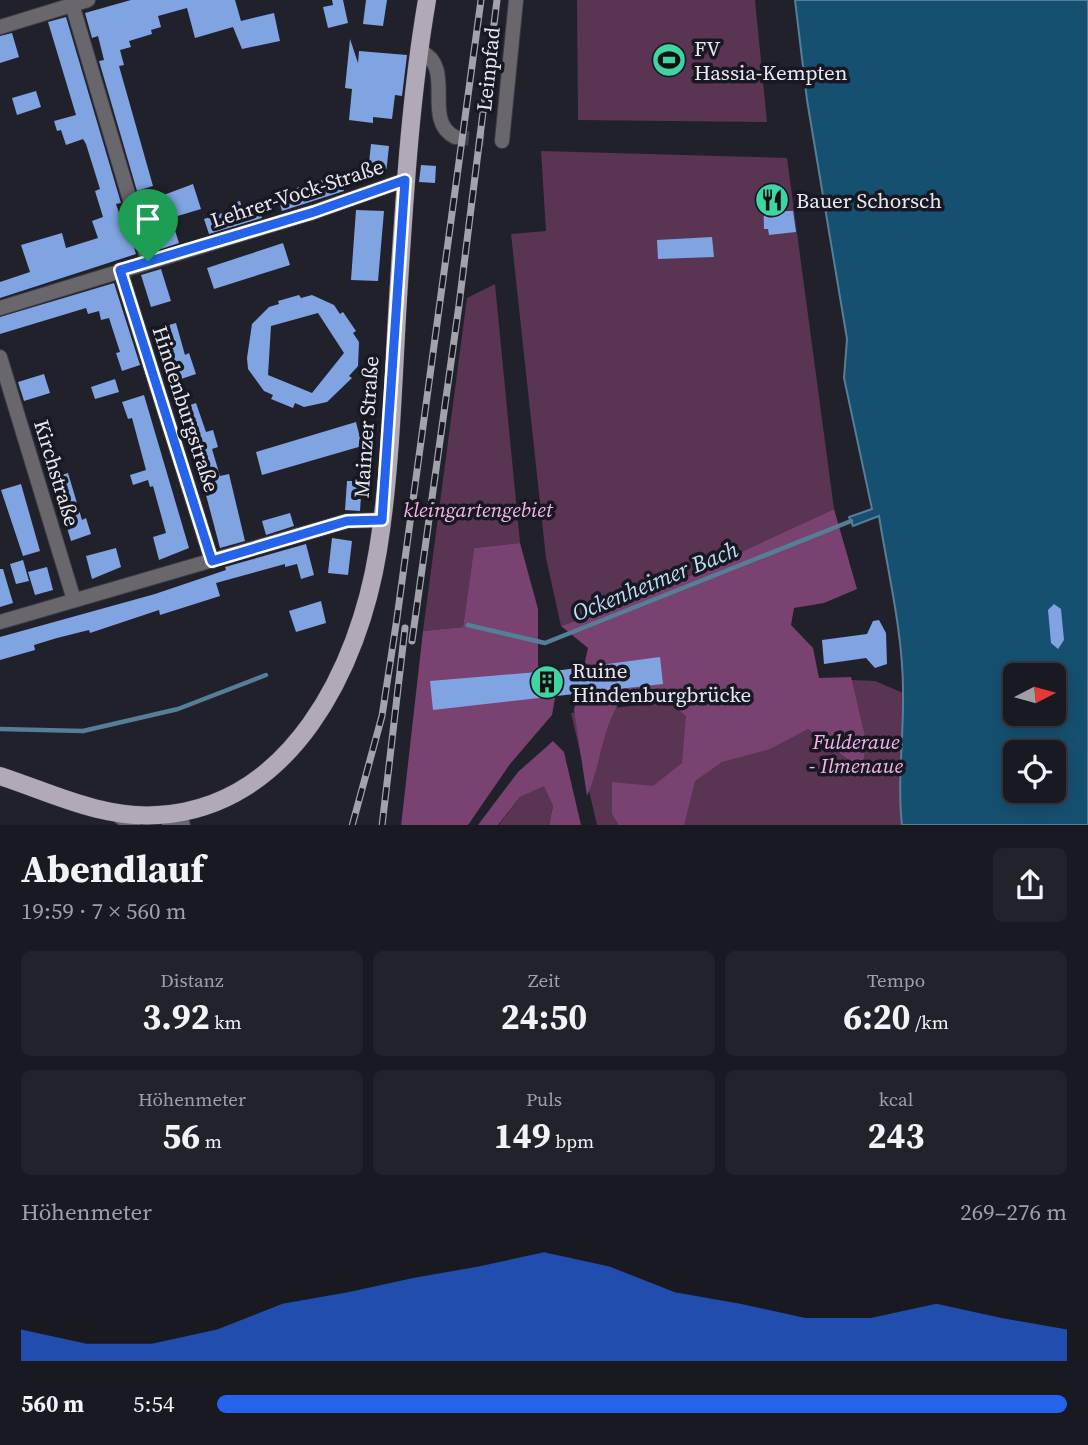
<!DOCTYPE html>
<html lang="de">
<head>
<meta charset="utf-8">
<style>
	:root { --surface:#191921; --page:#22222a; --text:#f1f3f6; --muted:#9fa0a5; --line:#37383f; --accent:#2563eb }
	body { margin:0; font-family:"Source Serif 4",serif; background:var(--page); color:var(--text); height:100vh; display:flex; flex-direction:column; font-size:26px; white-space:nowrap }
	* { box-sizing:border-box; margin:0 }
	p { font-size:23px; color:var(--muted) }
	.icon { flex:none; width:38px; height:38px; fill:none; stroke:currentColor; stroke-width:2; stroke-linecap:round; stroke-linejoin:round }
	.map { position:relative; height:825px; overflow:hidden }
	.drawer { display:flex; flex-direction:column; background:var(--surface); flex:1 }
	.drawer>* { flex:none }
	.needle { width:46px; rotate:84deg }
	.fabs { position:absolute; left:1003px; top:663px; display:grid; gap:14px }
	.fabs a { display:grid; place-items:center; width:63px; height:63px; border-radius:10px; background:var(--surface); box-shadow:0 4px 18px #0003,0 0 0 2px var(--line); font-size:35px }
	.pin { position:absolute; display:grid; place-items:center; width:60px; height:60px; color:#fff; margin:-72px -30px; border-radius:50% 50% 50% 0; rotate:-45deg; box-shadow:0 0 7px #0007 }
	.pin .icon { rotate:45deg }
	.round { display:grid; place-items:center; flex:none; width:74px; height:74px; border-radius:10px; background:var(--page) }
	.summary { display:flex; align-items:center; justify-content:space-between; height:119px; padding:0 21px }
	h1 { font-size:38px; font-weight:700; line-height:52px }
	.metrics { display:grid; grid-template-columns:repeat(3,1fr); gap:10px; height:119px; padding:7px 21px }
	.metrics div { display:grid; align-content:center; border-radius:10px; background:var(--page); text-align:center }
	.metrics b { font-size:35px; font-weight:700 }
	.metrics small { font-size:19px; font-weight:400 }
	.metrics p { font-size:19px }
	.chart { height:196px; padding:14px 21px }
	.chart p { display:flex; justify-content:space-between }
	.chart svg { width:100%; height:126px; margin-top:7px; fill:var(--accent); opacity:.7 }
	ul { padding:0 21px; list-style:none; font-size:23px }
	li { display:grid; grid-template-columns:112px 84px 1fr; align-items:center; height:52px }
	li i { height:18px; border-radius:9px; background:var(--accent) }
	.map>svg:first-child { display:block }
	.green { fill:#5a3453; fill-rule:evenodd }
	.forest { fill:#794270 }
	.water { fill:#165071; stroke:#557e97; stroke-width:2; fill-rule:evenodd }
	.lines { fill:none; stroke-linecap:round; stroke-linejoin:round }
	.stream { stroke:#557e97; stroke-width:4.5 }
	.building { fill:#80a3e1; fill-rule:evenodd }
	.minor-tunnel { stroke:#3f3f49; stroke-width:14; stroke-dasharray:14 7; stroke-linecap:butt }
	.minor-casing { stroke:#3d3d47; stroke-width:16 }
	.major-casing { stroke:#3d3d47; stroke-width:19 }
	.minor { stroke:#69666c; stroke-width:14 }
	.major { stroke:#b1aab6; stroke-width:18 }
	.rail-casing { stroke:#a2a2ab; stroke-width:7 }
	.rail { stroke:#181823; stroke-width:4.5; stroke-dasharray:13; stroke-linecap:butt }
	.route-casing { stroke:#fff; stroke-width:14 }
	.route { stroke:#2563eb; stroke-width:9 }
	.labels { text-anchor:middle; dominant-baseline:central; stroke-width:7; stroke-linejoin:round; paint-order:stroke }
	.poi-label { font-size:21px; fill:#e8e8f0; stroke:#181823; text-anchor:start }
	.street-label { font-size:21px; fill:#e8e8f0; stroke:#181823 }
	.park-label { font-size:21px; font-style:italic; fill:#f7b4ea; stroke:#181823 }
	.water-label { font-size:23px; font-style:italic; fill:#bbdff8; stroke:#181823 }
</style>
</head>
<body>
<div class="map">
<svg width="1088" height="826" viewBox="0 0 1088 826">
	<rect width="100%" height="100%" fill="#21212c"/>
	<g class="green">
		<polygon points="577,0 755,0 767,122 578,120"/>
		<polygon points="541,151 787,158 834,509 646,596 561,626 546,558 511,234 546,231"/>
		<polygon points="495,284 520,543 474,548 463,627 423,631 467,298"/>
		<path d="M1054,653L1088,825H597L571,713L852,680L875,681L908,695ZM1015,676H1054V714H1015ZM1015,752H1054V791H1015Z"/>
		<polygon points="544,785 553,806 549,825 498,826 520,797"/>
	</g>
	<g class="forest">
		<path d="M834,509L857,589L824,603L794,608L791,625L813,648L819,678L851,677L866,741L862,770L808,729L770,749L722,762L695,781L684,825H619L612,814V782L653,786L682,763L686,716L661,696L619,703C601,732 601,765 587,796L574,710L588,648L561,626L646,596Z"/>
		<polygon points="520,543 538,609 538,666 559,676 552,715 510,764 468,825 401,826 423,631 463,627 474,548"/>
		<polygon points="553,741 564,752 581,825 549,825 553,806 544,786 520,797 498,825 478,825 518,772"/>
	</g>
	<path class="water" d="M795,0H1088V825H902C897,781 904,736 903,691C903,633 888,573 879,516L853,526L849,517L872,509L844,378L847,339L807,100ZM1015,676H1054V714H1015ZM1015,752H1054V791H1015Z"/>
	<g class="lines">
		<g class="stream">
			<polyline points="468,625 545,643 851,521"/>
			<polyline points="0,729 83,731 178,709 266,675"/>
		</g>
	</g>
	<g class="building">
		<polygon points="131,0 235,0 241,21 274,13 280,41 242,49 233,27 195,38 187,8 158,16 161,27 151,30 152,34 129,41 131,47 120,50 124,65 119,66 153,186 137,191 99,61 104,60 98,36 92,38 85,13"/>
		<polygon points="332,0 343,0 348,23 328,28 323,7 333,5"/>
		<polygon points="366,0 387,0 383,26 363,24"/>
		<polygon points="66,17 121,203 116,204 123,225 127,223 136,254 0,298 0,282 30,272 21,245 62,233 66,248 98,238 92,221 103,217 95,191 100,189 86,144 83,139 66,145 61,130 57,131 54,121 76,115 48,22"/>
		<polygon points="12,33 19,57 0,63 0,36"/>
		<polygon points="350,39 358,63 359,51 407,55 402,96 395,95 392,119 373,117 373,123 349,120 352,89 345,88"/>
		<polygon points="36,91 41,107 17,115 12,98"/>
		<polygon points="371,144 389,146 386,174 368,172"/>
		<polygon points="421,165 436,166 435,183 419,182"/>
		<polygon points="339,175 344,191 282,211 277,194"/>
		<polygon points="193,184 201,209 171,218 179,243 155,251 151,236 163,232 153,199"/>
		<polygon points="782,185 785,211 793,211 796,232 769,235 768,229 764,229 763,193 770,192 769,186"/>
		<polygon points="240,201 242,208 257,204 262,218 209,234 204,219 232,210 230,204"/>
		<polygon points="356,210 384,211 378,281 351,280"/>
		<polygon points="712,237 714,257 658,259 657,240"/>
		<polygon points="283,243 290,265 214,289 207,268"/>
		<polygon points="161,269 171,301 151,307 141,275"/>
		<polygon points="114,283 140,365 122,371 116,353 120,352 109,318 101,320 99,311 88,314 86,308 0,334 0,317"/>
		<path d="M299,295L301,298L312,295L334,305L340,314L343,312L356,331L353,333L359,342L358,366L349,376L352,378L327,402L304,407L295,403L293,408L271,399L273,395L264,391L248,369L247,358L252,324L269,307L279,304L278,301ZM318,313L344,353L312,393L268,375L271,326Z"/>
		<polygon points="176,323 185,355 189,353 196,374 172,382 159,328"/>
		<polygon points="44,374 50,393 24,401 18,382"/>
		<polygon points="115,379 119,392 95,399 91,387"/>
		<polygon points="144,395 189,548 159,560 153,537 166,533 153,486 150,487 148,480 133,485 130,475 146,470 132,418 128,419 122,402"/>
		<polygon points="196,403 206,432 213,430 218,447 212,449 220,476 229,474 245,541 220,548 187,423 184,424 178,409"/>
		<polygon points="356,422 362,446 262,475 256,452"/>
		<polygon points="68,473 82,520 86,518 91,534 71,541 52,478"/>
		<polygon points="347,481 362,481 360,511 345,510"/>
		<polygon points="21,484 40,551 23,556 1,490"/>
		<polygon points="290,513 294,526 266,535 262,521"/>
		<polygon points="332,538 352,541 348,575 328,573"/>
		<polygon points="306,544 314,575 301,579 297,564 285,567 285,564 216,583 220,596 160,615 159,610 90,633 89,630 57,638 34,645 35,650 0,660 0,637 155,594 226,570 225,567"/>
		<polygon points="116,548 121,567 92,579 86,556"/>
		<polygon points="23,560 29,581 16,584 10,564"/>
		<polygon points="47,567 53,590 35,595 28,572"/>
		<polygon points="0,569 3,569 13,603 0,607"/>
		<polygon points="321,601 326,623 296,632 289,611"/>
		<polygon points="1054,604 1061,609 1064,640 1058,649 1051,643 1048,610"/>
		<polygon points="879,620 886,633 887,664 875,668 866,658 824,664 822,640 867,634 873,621"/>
		<polygon points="660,657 663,684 433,710 430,681 562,670"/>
	</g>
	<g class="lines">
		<polyline class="minor-tunnel" points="455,137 484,140"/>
		<g class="minor-casing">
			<g id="minor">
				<polyline points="72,4 148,261"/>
				<polyline points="0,27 88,0"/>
				<path d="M420,51C457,67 421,120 455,137"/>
				<polyline points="502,141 516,0"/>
				<polyline points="120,270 212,561"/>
				<polyline points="0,308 314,212 405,180"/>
				<polyline points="0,357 74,600"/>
				<polyline points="0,622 347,521 382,520"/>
				<polyline points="113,812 133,826"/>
				<polyline points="169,826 180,812 183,826"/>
			</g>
		</g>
		<g class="major-casing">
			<path id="major" d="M0,776C52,793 102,819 158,815C291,807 359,668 378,550C392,463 393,372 399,283C405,189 411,93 427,0"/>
		</g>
		<use href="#minor" class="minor"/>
		<use href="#major" class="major"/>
		<g class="rail-casing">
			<g id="rail">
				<polyline points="412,641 459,305 497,0"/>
				<polyline points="352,826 382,716 397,618 481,0"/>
				<polyline points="382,826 405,628"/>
			</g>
		</g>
		<use href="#rail" class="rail"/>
	</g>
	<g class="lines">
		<g class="route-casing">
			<polygon id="route" points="405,180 382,520 347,521 212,561 120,270 314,212"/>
		</g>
		<use href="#route" class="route"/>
	</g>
	<defs>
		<g id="stadium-disc" transform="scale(1.75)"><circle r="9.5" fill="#3fd4a2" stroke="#181823"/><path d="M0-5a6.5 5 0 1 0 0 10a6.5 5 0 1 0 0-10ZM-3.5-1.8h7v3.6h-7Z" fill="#111"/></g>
		<g id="restaurant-disc" transform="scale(1.75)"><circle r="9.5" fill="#3fd4a2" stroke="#181823"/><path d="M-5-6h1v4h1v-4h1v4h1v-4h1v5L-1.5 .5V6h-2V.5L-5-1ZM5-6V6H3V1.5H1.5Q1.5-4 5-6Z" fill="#111"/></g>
		<g id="building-disc" transform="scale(1.75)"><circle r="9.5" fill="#3fd4a2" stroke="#181823"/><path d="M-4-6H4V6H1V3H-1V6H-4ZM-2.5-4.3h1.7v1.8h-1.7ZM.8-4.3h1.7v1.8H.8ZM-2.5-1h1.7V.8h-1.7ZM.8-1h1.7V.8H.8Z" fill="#111"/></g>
	</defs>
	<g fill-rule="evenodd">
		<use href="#stadium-disc" x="669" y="60"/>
		<use href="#restaurant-disc" x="772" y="200"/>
		<use href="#building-disc" x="547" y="682"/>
	</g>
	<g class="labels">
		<g class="poi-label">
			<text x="694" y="48">FV<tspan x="694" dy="24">Hassia-Kempten</tspan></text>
			<text x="796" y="200">Bauer Schorsch</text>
			<text x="572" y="670">Ruine<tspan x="572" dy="24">Hindenburgbrücke</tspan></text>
		</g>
		<g class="street-label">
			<text transform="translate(488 69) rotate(-84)">Leinpfad</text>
			<text transform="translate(297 193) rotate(-18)">Lehrer-Vock-Straße</text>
			<text transform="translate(186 409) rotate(72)">Hindenburgstraße</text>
			<text transform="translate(366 427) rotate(-86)">Mainzer Straße</text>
			<text transform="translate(57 473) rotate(73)">Kirchstraße</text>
		</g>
		<g class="park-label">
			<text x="478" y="509">kleingartengebiet</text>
			<text x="856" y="741">Fulderaue<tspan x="856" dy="24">- Ilmenaue</tspan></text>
		</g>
		<g class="water-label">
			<text transform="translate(655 581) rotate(-22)">Ockenheimer Bach</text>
		</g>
	</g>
</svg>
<div class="fabs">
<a><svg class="needle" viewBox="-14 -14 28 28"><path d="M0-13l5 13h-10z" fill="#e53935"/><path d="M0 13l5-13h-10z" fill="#9fa0a5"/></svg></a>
<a><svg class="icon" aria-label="locate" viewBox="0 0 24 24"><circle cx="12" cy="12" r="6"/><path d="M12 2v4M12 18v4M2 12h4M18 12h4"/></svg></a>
</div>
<div class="pin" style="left:148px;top:261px;background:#1e9e55"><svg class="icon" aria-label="arrive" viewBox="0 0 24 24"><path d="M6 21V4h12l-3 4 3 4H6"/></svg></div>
</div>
<section class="drawer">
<div class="summary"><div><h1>Abendlauf</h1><p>19:59 · 7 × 560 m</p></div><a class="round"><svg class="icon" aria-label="share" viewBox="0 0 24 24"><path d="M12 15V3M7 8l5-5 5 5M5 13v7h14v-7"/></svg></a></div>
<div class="metrics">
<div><p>Distanz</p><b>3.92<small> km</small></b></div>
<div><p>Zeit</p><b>24:50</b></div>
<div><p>Tempo</p><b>6:20<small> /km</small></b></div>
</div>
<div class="metrics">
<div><p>Höhenmeter</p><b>56<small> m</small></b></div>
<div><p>Puls</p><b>149<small> bpm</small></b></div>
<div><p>kcal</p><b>243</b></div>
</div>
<div class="chart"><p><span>Höhenmeter</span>269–276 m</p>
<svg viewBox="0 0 160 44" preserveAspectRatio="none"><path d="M0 44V33L10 38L20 38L30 33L40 24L50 20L60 15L70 11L80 6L90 11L100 20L110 24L120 29L130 29L140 24L150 29L160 33V44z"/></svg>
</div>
<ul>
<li><b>560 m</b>5:54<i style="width:100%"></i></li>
</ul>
</section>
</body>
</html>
